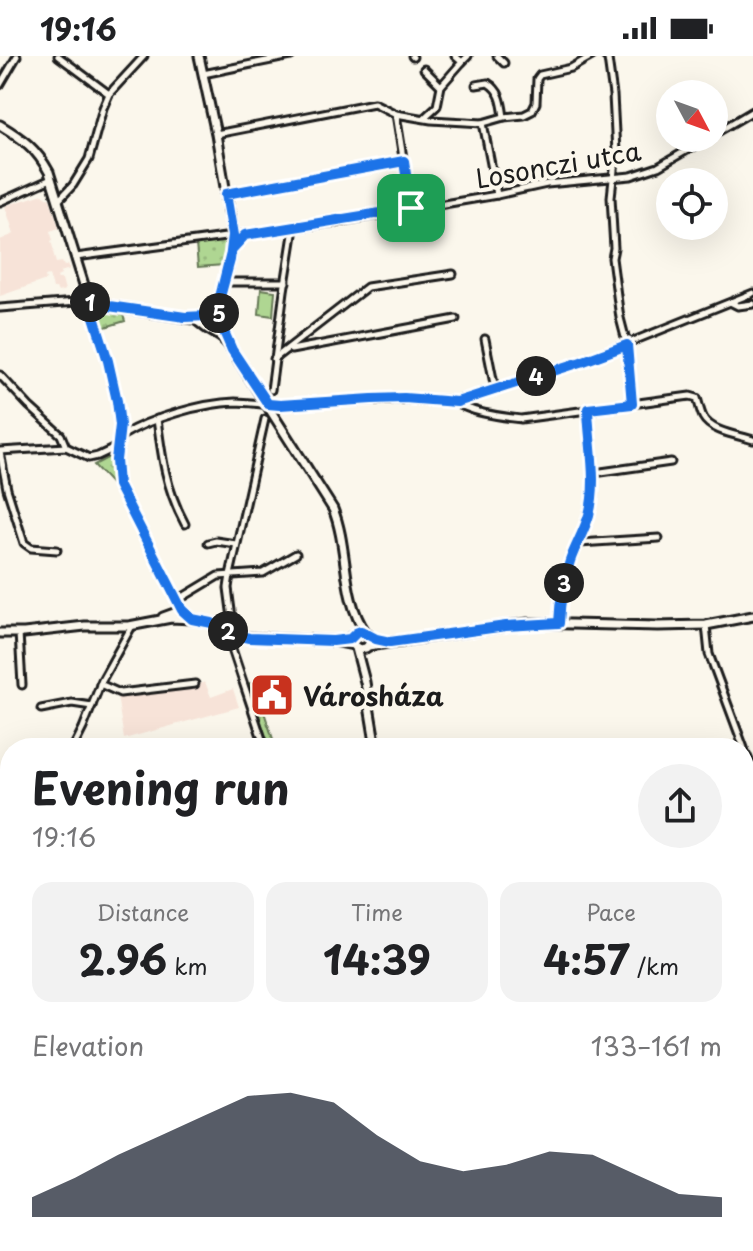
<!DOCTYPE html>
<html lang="en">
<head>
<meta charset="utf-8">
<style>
	:root { --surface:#fff; --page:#f2f2f2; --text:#202124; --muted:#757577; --accent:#111827 }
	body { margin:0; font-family:"Playpen Sans",sans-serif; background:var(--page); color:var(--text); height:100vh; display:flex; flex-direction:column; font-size:30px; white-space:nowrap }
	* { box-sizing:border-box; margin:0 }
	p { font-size:26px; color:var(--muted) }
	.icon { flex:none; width:44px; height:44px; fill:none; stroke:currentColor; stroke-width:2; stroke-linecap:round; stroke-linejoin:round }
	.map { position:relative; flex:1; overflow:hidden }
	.panel { position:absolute; left:0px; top:682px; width:754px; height:514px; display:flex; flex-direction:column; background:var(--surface); border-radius:32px 32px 0 0; box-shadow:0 8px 32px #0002 }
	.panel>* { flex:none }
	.needle { width:52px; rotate:131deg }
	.tools { position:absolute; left:656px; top:24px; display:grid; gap:16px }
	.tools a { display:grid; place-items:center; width:72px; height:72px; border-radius:50%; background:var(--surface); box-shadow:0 8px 32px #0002; font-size:40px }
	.pin { position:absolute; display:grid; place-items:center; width:68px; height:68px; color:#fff; margin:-34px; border-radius:16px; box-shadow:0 4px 12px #0006 }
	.km { position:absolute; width:40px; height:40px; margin:-20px; border-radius:50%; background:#222; color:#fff; font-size:22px; line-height:40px; text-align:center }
	.round { display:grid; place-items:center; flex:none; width:84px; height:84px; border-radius:42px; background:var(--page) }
	.summary { display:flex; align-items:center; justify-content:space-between; height:136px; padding:0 32px }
	h1 { font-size:44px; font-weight:700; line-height:60px }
	.figures { display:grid; grid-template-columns:repeat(3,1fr); gap:12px; height:136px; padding:8px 32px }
	.figures div { display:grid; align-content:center; border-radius:20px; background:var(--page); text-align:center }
	.figures b { font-size:40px; font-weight:700 }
	.figures small { font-size:22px; font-weight:400 }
	.figures p { font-size:22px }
	.chart { height:224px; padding:16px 32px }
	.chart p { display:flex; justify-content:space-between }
	.chart svg { width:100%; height:144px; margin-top:8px; fill:var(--accent); opacity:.7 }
	.status { display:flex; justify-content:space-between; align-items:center; height:56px; padding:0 40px; background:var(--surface); direction:ltr }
	.status svg { height:22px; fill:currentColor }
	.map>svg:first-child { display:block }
	.built { fill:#f7e3d8 }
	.green { fill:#afd692; stroke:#667957; stroke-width:2 }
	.cemetery { fill:url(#cemetery-stones); stroke:#667957; stroke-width:2 }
	.park { fill:url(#park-dots); stroke:#667957; stroke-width:2 }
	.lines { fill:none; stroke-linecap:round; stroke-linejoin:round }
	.street-casing { stroke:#1c1c1c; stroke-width:11 }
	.secondary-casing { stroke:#1c1c1c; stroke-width:13 }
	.street { stroke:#fbf7ec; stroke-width:5 }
	.secondary { stroke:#fbf7ec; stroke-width:7 }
	.route-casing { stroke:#fff; stroke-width:16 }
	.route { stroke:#1a73e8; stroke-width:10 }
	.labels { text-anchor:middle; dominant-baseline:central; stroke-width:8; stroke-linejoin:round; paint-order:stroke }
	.street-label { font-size:26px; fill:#1c1c1c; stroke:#fbf7ec }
	.poi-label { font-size:26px; font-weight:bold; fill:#1c1c1c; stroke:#fbf7ec; text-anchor:start }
</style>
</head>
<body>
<div class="status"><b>19:16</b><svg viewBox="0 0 49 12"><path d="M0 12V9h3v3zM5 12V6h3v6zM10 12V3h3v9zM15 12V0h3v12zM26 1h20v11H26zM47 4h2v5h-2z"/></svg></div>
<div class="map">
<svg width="753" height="1195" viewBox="0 0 753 1195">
	<defs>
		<pattern id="cemetery-stones" width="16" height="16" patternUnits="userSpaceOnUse" patternTransform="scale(2)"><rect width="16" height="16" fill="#afd692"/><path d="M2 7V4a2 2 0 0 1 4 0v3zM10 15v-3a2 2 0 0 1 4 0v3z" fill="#96b77d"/></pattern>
		<pattern id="park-dots" width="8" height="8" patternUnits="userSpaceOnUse" patternTransform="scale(2)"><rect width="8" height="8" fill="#afd692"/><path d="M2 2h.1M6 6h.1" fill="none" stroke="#96b77d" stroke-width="1.8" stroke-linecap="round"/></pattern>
	</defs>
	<rect width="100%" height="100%" fill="#fbf7ec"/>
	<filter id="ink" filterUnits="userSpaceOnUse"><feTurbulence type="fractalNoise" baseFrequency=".0125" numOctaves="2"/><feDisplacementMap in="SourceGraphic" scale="16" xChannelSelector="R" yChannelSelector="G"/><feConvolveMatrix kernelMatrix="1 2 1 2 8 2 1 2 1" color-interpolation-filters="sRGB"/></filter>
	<g filter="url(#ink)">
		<g class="built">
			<polygon points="43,138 50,143 59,172 50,175 53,184 51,185 54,195 53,196 56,207 62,206 64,210 68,208 70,213 60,216 61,219 57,221 58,223 62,223 65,234 58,236 56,232 53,232 49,219 45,220 46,224 0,240 0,184 14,178 5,150"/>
			<polygon points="205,626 211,641 233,633 239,651 124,683 117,640 186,633"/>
		</g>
		<g class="green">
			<polygon points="261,233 275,235 273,260 259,258"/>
			<polygon points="169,1186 252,1186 226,1195 172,1195"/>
		</g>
		<polygon class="cemetery" points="328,1186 633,1186 632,1195 301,1195"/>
		<g class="park">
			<polygon points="227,184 224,209 198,211 196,188"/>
			<polygon points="111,256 123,259 125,265 102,272 98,257"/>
			<polygon points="113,399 115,425 119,436 94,409"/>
			<polygon points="254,626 276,692 270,692 248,628"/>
		</g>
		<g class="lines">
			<g class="street-casing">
				<g id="street">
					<polyline points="58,0 109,38"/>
					<polyline points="412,0 413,1"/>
					<polyline points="497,0 504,7"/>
					<polyline points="605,0 608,3 613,39 616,96 611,141 614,192 612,202 620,262 627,289 632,348"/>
					<polyline points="462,6 468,0"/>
					<polyline points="424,13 441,30"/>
					<polyline points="203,18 291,0"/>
					<polyline points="0,29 17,0"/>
					<path d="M476,29L488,27C501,35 502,47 504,61"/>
					<polyline points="396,58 411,152"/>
					<polyline points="424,62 437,50 441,30 462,6 455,0"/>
					<polyline points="483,67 497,139"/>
					<polyline points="216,78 374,47 396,58 431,64 483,67 504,61 524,59 532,55 536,47 537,23 540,19 571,12 592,0"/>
					<polyline points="714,78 753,55"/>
					<polyline points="226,138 404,105"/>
					<polyline points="59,144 73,129 89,103 103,52 109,38 144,0"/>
					<polyline points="0,146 51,123"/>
					<polyline points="76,201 337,166 497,139 547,128 631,120 658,111 708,82"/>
					<polyline points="224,226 286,226"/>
					<polyline points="732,247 738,250 753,248"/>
					<polyline points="0,252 89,245 108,305 117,345 120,369 116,404 118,429 182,554"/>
					<polyline points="485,283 495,333"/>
					<polyline points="291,294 456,263"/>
					<polyline points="274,303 367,231 453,218"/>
					<polyline points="0,319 29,350 61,379 66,391"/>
					<polyline points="271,334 284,235 294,172"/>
					<polyline points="458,345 581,306 753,237"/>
					<path d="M157,363C162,402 166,433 185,468"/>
					<path d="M118,380L123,379C151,362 203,347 235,346C252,346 268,350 285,349C339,345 392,342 446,344C455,346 461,350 470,353C486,359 504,361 521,363L690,340L697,342C699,348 700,355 703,361C711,376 738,379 753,384"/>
					<polyline points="0,395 66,391 89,402 98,400 117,391"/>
					<polyline points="0,396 7,433 24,487 31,492 57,494"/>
					<polyline points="594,417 671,406"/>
					<polyline points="208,487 216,485 236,488"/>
					<polyline points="579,487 659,482"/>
					<polyline points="178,544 218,520 263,517 296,498"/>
					<polyline points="232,562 228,532 230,519 265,363"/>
					<path d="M559,567C560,546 563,525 570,505C576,488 586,472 590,453C597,417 589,389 588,353"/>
					<polyline points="706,569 709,598 744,692"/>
					<polyline points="19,577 22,629"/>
					<polyline points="234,577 230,587 265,692"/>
					<polyline points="100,628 120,637 195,628"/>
					<polyline points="41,653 72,647 92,650"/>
					<polyline points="73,692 83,672 102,624 132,570"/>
					<polyline points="744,693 753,714"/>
					<polyline points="0,738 10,754"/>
					<polyline points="744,796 753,797"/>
					<polyline points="0,871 10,869"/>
					<polyline points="0,945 10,945"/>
					<polyline points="744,953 753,944"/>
					<polyline points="744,1125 753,1125"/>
					<polyline points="0,1127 10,1149"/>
					<polyline points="22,1186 24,1195"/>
					<polyline points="90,1186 93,1195"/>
					<polyline points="279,1195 308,1186"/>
				</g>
			</g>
			<g class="secondary-casing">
				<g id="secondary">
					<polyline points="199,0 216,78 233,179 230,204 220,241 218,256"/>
					<path d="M0,69C23,83 36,92 49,116L89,245L95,248L194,263C200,266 204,272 211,275C220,280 226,284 232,294L333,453C349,492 341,542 366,577"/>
					<polyline points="204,269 205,260 211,256 219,243"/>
					<path d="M214,276C224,273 227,263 218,256"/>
					<polyline points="163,561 182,554 192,563"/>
					<polyline points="0,577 24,577 85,570 129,570 171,562 192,563 212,567 245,581 333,585 353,589"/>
					<path d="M344,584C352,583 353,576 361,575L368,578L370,587L366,592L359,593L353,589L352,582"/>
					<polyline points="368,590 528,567 658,570 706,569 753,560"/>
					<polyline points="356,592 365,626 376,692"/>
					<polyline points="0,938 10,898"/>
					<polyline points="729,1186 738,1195"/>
				</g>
			</g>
			<use href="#street" class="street"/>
			<use href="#secondary" class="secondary"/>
		</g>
	</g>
	<g class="lines" filter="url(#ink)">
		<g class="route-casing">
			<path id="route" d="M411,152L245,179L232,193L220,241L211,256L205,260L185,261L95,248L89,245L108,305L117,345L120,369L116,404L118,429L182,554L192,563L212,567L240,580L249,582L333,585L350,583L356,577L361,575L376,583L390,586L506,570L559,567C560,546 563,525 570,505C575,490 584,476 589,459C598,424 589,389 588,353L632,348L627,289L581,306L457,346L404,342L372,343L280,349L268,348L232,294L222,271L223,261L218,256L220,241L230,204L233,179L226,138L404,105L411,152"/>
		</g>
		<use href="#route" class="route"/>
	</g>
	<defs>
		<g id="civic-square" transform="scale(2.3)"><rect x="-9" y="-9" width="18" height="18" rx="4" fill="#c8321e" stroke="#fbf7ec"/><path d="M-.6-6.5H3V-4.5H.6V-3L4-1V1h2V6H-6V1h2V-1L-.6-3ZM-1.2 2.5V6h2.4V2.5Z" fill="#fff"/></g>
	</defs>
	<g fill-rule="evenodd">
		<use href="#civic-square" x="272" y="639"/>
	</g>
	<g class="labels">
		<g class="street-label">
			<text transform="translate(558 108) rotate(-10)">Losonczi utca</text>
		</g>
		<g class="poi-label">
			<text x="303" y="639">Városháza</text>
		</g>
	</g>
</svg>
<div class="tools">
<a><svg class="needle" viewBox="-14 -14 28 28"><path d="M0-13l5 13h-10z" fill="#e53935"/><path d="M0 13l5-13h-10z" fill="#757577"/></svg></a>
<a><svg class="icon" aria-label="locate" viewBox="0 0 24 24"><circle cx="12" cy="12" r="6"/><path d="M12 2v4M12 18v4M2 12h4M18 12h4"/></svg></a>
</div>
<div class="pin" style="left:411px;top:152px;background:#1e9e55"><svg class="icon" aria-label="arrive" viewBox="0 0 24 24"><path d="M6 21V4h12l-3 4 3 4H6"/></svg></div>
<b class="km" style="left:90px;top:246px">1</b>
<b class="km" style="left:228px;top:575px">2</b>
<b class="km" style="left:564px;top:527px">3</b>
<b class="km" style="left:536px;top:320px">4</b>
<b class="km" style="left:219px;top:257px">5</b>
<section class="panel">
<div class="summary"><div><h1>Evening run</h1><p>19:16</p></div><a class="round"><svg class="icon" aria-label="share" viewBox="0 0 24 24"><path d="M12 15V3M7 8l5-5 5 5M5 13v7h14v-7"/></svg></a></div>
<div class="figures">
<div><p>Distance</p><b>2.96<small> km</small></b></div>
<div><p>Time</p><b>14:39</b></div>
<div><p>Pace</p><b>4:57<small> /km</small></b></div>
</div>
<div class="chart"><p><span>Elevation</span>133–161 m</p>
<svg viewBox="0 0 160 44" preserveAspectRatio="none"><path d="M0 44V38L10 32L20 25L30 19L40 13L50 7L60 6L70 9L80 19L90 27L100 30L110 28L120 24L130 25L140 31L150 37L160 38V44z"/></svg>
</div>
</section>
</div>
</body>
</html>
